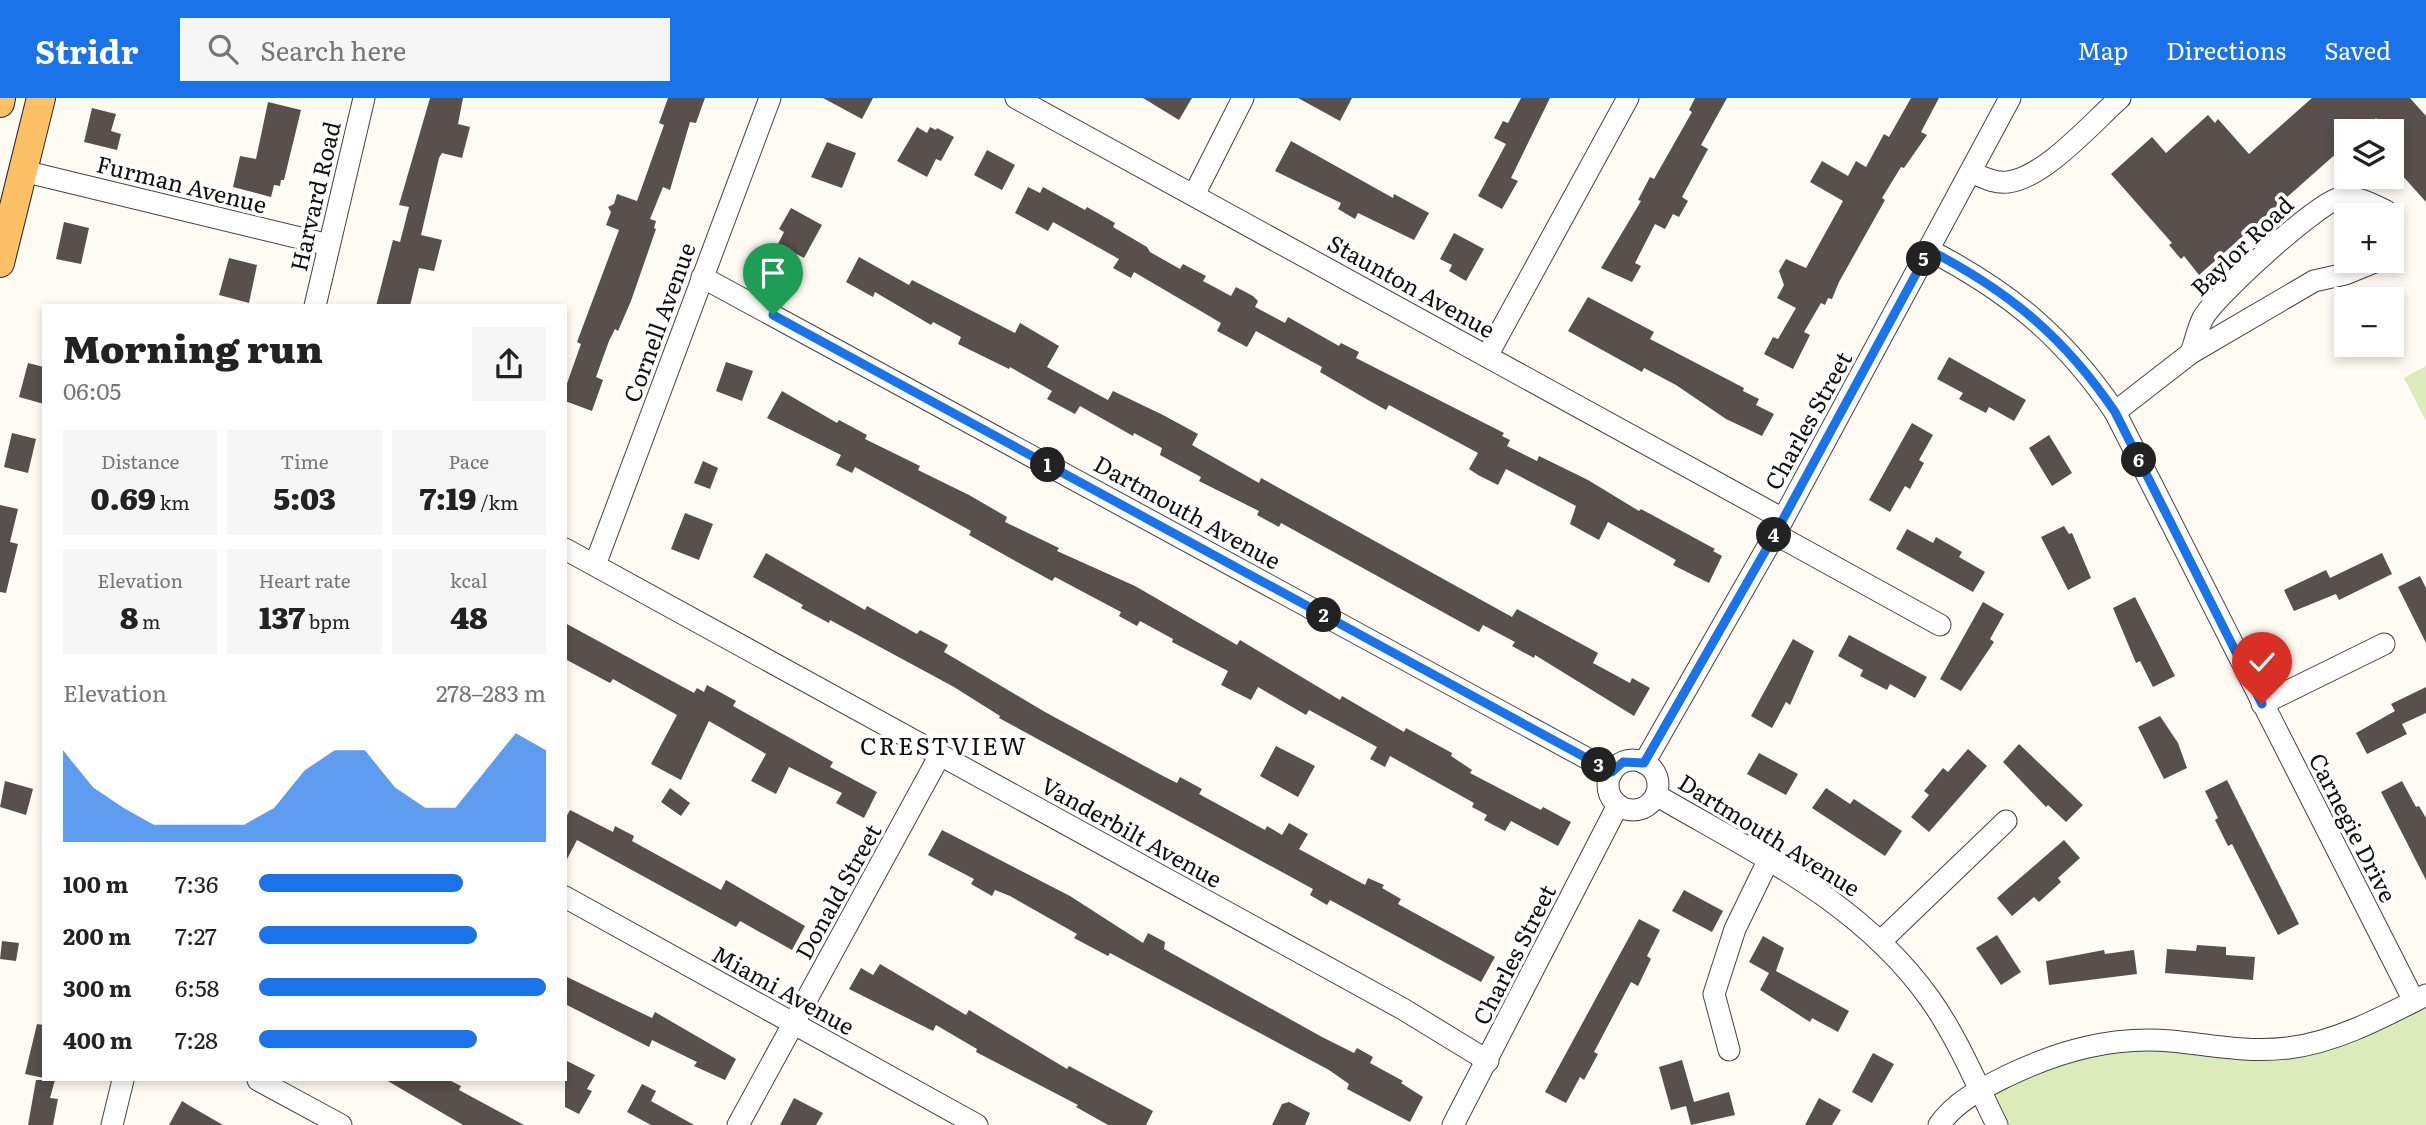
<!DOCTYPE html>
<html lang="en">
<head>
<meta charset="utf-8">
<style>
	:root { --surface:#fff; --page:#f6f6f6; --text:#222; --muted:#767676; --accent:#1a73e8 }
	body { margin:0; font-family:Literata,serif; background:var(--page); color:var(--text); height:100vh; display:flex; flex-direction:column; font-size:26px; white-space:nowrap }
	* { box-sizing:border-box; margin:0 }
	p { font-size:23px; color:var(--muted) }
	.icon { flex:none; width:38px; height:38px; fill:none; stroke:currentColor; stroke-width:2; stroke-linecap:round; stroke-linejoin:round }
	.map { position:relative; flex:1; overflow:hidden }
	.panel { position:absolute; left:42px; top:206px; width:525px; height:777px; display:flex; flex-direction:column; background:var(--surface); border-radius:0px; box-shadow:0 4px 10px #0003 }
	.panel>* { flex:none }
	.controls { position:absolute; left:2334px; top:21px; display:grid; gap:14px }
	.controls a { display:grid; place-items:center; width:70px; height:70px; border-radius:0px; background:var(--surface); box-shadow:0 4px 10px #0003; font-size:35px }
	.pin { position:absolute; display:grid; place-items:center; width:60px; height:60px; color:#fff; margin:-72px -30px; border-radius:50% 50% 50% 0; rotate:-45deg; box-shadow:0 0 7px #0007 }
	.pin .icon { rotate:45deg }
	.km { position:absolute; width:35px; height:35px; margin:-18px; border-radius:50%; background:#222; color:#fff; font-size:19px; line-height:35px; text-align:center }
	.round { display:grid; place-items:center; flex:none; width:74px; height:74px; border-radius:0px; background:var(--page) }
	.headline { display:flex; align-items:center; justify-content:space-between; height:119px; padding:0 21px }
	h1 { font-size:38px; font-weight:800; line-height:52px }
	.stats { display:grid; grid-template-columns:repeat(3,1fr); gap:10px; height:119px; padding:7px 21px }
	.stats div { display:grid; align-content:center; border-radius:0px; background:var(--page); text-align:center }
	.stats b { font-size:30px; font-weight:800 }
	.stats small { font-size:19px; font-weight:400 }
	.stats p { font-size:19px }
	.chart { height:196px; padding:14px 21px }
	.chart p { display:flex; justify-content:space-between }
	.chart svg { width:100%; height:126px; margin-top:7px; fill:var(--accent); opacity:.7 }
	ul { padding:0 21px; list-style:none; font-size:23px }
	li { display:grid; grid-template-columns:112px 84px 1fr; align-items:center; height:52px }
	li i { height:18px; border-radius:9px; background:var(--accent) }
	header { display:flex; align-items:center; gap:42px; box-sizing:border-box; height:98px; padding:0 35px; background:var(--accent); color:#fff }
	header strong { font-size:33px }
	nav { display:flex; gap:38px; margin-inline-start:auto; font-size:24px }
	.search { width:490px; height:63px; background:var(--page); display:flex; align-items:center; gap:18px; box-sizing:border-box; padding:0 24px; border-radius:0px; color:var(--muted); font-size:26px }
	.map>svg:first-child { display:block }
	.green { fill:#dbecba }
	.building { fill:#594f4c }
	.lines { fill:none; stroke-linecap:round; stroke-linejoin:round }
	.minor-casing { stroke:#434343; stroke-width:23 }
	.major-casing { stroke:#212121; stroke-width:30 }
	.minor { stroke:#fff; stroke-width:21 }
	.major { stroke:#fcc165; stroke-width:28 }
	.route-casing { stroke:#fff; stroke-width:14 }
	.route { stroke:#1a73e8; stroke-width:9 }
	.labels { text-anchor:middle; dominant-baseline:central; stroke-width:7; stroke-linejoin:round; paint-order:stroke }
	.street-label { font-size:23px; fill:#101010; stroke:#fff }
	.neighbourhood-label { font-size:24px; letter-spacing:2px; fill:#101010; stroke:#fff }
</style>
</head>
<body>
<header>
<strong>Stridr</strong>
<div class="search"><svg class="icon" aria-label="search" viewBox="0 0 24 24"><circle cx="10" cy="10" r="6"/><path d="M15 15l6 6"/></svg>Search here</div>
<nav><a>Map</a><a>Directions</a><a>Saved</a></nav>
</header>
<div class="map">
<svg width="2426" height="1027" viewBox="0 0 2426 1027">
	<rect width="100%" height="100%" fill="#fffbf3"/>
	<g class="green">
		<polygon points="2426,268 2426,323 2404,280"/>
		<polygon points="2426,896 2426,1027 2000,1027 1982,991 2102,945 2269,952"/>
	</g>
	<g class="building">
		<polygon points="430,0 463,0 458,26 470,29 462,60 442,55 439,60 421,137 442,142 434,173 419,170 410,208 376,208 393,142 400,144 409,109 399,107"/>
		<polygon points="668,0 705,0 696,25 690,24 670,92 663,89 650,121 656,123 654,130 656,131 631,203 618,233 615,231 609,243 596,279 603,282 592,313 565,303 565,291 581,246 577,244 619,132 606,127 611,114 608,109 614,106 617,96 637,103 664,27 659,25"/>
		<polygon points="823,0 873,0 862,21"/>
		<polygon points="1143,0 1192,0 1179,22"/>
		<polygon points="1298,0 1352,0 1340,23"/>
		<polygon points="1521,0 1550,0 1511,80 1518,83 1502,111 1478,98 1506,46 1494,40 1503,23 1508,25"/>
		<polygon points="1695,0 1727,0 1701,47 1708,51 1682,99 1688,103 1679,119 1673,116 1665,131 1655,126 1635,165 1641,168 1632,184 1601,170 1641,103 1638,102 1650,79 1654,81 1692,14 1689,12"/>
		<polygon points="1911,0 1939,0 1921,34 1927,37 1904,70 1901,69 1882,100 1885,102 1839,184 1832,201 1828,200 1825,207 1821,205 1804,234 1810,237 1793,271 1764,256 1773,239 1778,241 1796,210 1777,200 1784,187 1779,173 1786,161 1806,170 1843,103 1810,84 1822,63 1848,78 1856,63 1866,69 1884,36 1889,39"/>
		<polygon points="2312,0 2410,0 2426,18 2426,104 2392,66 2392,33 2388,33 2376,20 2361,33 2347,33 2347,46 2199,177 2184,158 2181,161 2169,147 2172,145 2111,76 2152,39 2166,55 2208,17 2215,25 2218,21 2249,56"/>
		<polygon points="268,4 301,12 284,82 281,82 280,88 274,87 271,99 233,89 240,58 256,61"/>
		<polygon points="92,10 116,16 111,33 121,36 117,52 84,44"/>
		<polygon points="917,29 927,35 930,29 936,32 937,30 954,39 941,63 936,61 927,79 897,63"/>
		<polygon points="1291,43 1393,100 1394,96 1429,115 1414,142 1358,115 1355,121 1338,111 1341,105 1275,73"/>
		<polygon points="827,44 856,55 842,90 811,79"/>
		<polygon points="987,52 1015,67 1002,92 974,77"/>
		<polygon points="1028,89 1040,95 1043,89 1085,112 1087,109 1115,125 1113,129 1147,149 1150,154 1180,171 1183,166 1206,178 1203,183 1231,198 1236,189 1253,198 1258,203 1255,209 1285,225 1288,219 1339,248 1341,245 1359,254 1356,260 1504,335 1502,338 1510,342 1507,348 1537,363 1539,358 1588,382 1639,413 1641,411 1715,451 1713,453 1722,458 1709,485 1673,467 1676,462 1608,424 1599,442 1570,426 1576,408 1506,371 1498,387 1478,377 1469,371 1478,355 1389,307 1386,312 1368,302 1320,274 1322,269 1256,233 1247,249 1217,233 1221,225 1134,174 1131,180 1113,170 1119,161 1053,124 1048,133 1015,115"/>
		<polygon points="791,110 822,127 804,160 778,146 784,134 779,131"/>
		<polygon points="64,124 89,130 81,166 56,161"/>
		<polygon points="1454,135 1484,151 1466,183 1449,173 1452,167 1440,161"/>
		<polygon points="859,159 909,187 912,182 1015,235 1020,225 1059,248 1047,269 1108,302 1113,293 1163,317 1198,336 1192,347 1259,385 1261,380 1512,519 1517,511 1598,555 1593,565 1630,585 1632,580 1650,590 1634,618 1535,557 1534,560 1512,548 1515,544 1483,527 1479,534 1281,425 1279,429 1257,417 1259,413 1199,383 1201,379 1160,357 1162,350 1134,335 1133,338 1080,308 1075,316 1047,301 1052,293 1010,269 1009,271 958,246 961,239 933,224 931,227 875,194 873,199 846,184"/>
		<polygon points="229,160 257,167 249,205 219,197"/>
		<polygon points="1588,199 1654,234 1650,241 1744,290 1743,293 1759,301 1756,307 1774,316 1762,338 1726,321 1676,287 1644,270 1642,274 1568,233"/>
		<polygon points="1949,259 2026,302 2014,323 1989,309 1986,315 1959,301 1963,295 1937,281"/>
		<polygon points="726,264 753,273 742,303 716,293"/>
		<polygon points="28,265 44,269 44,306 19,299"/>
		<polygon points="782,293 837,325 839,322 867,337 865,341 920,368 918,372 969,397 1007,419 1005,424 1059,450 1057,453 1135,488 1237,547 1240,542 1340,602 1342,598 1404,634 1406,630 1452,655 1451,658 1472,672 1470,675 1541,712 1543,709 1571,724 1558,748 1511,723 1505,733 1484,722 1487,717 1472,709 1474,705 1390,658 1385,669 1370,661 1377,649 1309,612 1306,617 1258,589 1251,602 1221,587 1228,573 1172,544 1173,541 1140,523 1137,528 1119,518 1121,514 1055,479 1052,483 1019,465 969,437 971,433 855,369 852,375 836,367 841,357 767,320"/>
		<polygon points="1912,325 1933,337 1919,362 1924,365 1910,391 1905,388 1890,414 1869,402"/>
		<polygon points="12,335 36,341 28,375 4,369"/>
		<polygon points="2049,337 2072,375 2052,388 2029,350"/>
		<polygon points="703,363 718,370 710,391 694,385"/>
		<polygon points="0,407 18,411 10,444 18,446 6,495 0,494"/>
		<polygon points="685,415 713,426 699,462 671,451"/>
		<polygon points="2064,428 2069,436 2072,435 2091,480 2068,492 2041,439"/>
		<polygon points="1907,431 1933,445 1936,439 1962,454 1959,459 1985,474 1973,494 1896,451"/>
		<polygon points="766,455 865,512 867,508 917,536 920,532 948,547 944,554 1045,614 1163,678 1177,685 1180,679 1202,691 1199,696 1265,732 1267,728 1282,737 1289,725 1308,736 1299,751 1365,787 1368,780 1384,787 1382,790 1401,801 1398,806 1495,859 1481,884 1330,802 1327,807 1310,797 1313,791 999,620 1000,618 954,589 830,522 829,525 801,510 803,507 753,479"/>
		<polygon points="2382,455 2392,476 2339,502 2336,496 2294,513 2284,492 2326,472 2330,480"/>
		<polygon points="2420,478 2426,490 2426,545 2398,489"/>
		<polygon points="2135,499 2175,578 2153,589 2140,563 2136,565 2113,510"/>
		<polygon points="1983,504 2004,516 1990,541 1994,544 1961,593 1940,581"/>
		<polygon points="565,525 694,595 697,590 704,594 707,587 736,603 733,608 833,664 830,669 877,694 864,720 836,705 842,695 789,669 776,696 751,683 766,656 709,623 681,682 651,666 677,617 613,581 610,585 565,561"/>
		<polygon points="1849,537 1927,579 1915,600 1890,586 1887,592 1860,578 1863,572 1838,558"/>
		<polygon points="1793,541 1814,553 1790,607 1786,604 1772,630 1751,618"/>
		<polygon points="2426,589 2426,615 2402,626 2407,636 2367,656 2356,635 2395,613 2391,606"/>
		<polygon points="2160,618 2178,645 2187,670 2164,681 2138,629"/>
		<polygon points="2019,646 2083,707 2066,724 2048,707 2046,709 2003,664"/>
		<polygon points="1276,648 1315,668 1298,699 1260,678"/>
		<polygon points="1968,651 1987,668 1929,734 1911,719 1929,697 1924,693 1943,670 1948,674"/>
		<polygon points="1759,655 1798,676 1786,697 1747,676"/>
		<polygon points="2227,682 2299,826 2278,837 2232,746 2228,748 2215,722 2218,720 2205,693"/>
		<polygon points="5,683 33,691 26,717 0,709"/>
		<polygon points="2402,683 2416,709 2419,708 2426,720 2426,782 2381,694"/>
		<polygon points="670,690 690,705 681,718 661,704"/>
		<polygon points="1826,690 1850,706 1854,701 1902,733 1885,758 1812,710"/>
		<polygon points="570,712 613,734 615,728 634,738 632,743 721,792 726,782 805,828 792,852 740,823 736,829 577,742 565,765 565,721"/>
		<polygon points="942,732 1070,798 1143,845 1148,835 1165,844 1164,851 1322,939 1354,955 1357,950 1373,959 1370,965 1403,983 1401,985 1423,999 1410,1024 1347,991 1349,986 1329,972 1110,855 1108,858 1074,840 1077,836 1010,798 995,792 992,798 971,786 974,781 928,757"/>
		<polygon points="2064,742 2080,760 2058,780 2061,784 2039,804 2034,799 2012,818 1997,800"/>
		<polygon points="1684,792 1723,813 1712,834 1672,813"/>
		<polygon points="1639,821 1660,832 1647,858 1651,861 1638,888 1631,884 1594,954 1598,956 1584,982 1580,979 1566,1005 1545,994"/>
		<polygon points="1997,837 2021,874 2001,887 1976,850"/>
		<polygon points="1763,838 1784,850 1776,873 1849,913 1838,934 1812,920 1810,924 1760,892 1769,875 1749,864"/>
		<polygon points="2,843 19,845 16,863 0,861"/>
		<polygon points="2197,847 2226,849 2226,857 2255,859 2253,882 2165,875 2167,851 2196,853"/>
		<polygon points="2104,852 2105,856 2134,852 2137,876 2049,887 2046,863"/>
		<polygon points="880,866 966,917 969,912 1067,971 1069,968 1153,1013 1146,1027 1108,1027 1076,1009 1078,1007 976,954 977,951 936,927 933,933 849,891 861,870 873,877"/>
		<polygon points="565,878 652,920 655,914 736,961 725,982 694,968 697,964 652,942 649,949 565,906"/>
		<polygon points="37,926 44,927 44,980 25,976"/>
		<polygon points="1873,955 1894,966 1872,1005 1852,994"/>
		<polygon points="565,962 595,977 587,991 592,993 579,1016 565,1009"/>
		<polygon points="1682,962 1694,1004 1729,994 1735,1017 1691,1027 1686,1008 1671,1012 1659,969"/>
		<polygon points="36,982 55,982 50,1000 58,1001 53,1027 28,1027"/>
		<polygon points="386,982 449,982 461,988 459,992 524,1027 463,1027"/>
		<polygon points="642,986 656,993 651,1003 694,1027 651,1027 627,1014"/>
		<polygon points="794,1000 823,1015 816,1027 780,1027"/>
		<polygon points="1819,1000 1841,1012 1832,1027 1805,1027"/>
		<polygon points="182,1003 190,1008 223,1027 169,1027"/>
		<polygon points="1289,1004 1310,1015 1305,1027 1272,1027 1282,1006"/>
	</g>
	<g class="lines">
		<g class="minor-casing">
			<g id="minor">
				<polyline points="1016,0 1783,421"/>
				<polyline points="23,73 329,147"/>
				<path d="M1971,74C1983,79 1995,86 2008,84C2044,80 2092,25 2120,0"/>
				<polyline points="1194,97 1243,0"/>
				<path d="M1929,152C2010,194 2064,239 2115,314L2414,903"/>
				<polyline points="702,179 1612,674"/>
				<polyline points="315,208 364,0"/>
				<path d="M2191,255C2195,244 2198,230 2203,220C2215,198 2317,105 2340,100C2355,97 2372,106 2386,113L2387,117"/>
				<polyline points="1487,258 1628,0"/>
				<polyline points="2115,314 2191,255 2314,183 2345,176 2377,163"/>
				<polyline points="1775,436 1940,527"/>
				<polyline points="565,451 1403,911 1488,963"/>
				<polyline points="595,467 770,0"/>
				<polyline points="2262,606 2384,546"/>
				<circle cx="1633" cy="687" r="25"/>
				<polyline points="1644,665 1775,436 2010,0"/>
				<path d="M1656,697C1755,755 1861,804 1930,901C1957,939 1976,985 1997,1027"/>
				<polyline points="565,799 977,1027"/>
				<polyline points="1881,843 2006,723"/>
				<polyline points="1729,952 1714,896 1735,831 1768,763"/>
				<polyline points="258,982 341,1027"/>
				<polyline points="112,1027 123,982"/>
				<polyline points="738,1027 940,657"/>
				<polyline points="1453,1027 1618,707"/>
				<path d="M1939,1027C1956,1003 1981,991 2007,978C2059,953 2112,938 2171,943C2211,947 2248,955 2288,950C2337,944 2383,919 2426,897"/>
			</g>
		</g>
		<g class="major-casing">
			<g id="major">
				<polyline points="0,5 1,0"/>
				<polyline points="0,165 41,0"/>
			</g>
		</g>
		<use href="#minor" class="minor"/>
		<use href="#major" class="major"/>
	</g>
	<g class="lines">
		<g class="route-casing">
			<path id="route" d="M773,217L1612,674L1623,664L1644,665L1775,436L1929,152C2010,194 2064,239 2115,314L2262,606"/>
		</g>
		<use href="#route" class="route"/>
	</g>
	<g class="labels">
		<g class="street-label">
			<text transform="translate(182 85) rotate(14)">Furman Avenue</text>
			<text transform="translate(314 98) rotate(-77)">Harvard Road</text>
			<text transform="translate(2241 147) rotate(-44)">Baylor Road</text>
			<text transform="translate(1412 187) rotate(29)">Staunton Avenue</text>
			<text transform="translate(658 224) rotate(-70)">Cornell Avenue</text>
			<text transform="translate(1807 322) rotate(-61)">Charles Street</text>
			<text transform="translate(1188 413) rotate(29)">Dartmouth Avenue</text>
			<text transform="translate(2354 729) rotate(63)">Carnegie Drive</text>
			<text transform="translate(1132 733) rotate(29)">Vanderbilt Avenue</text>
			<text transform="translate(1770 736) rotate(32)">Dartmouth Avenue</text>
			<text transform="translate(837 793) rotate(-61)">Donald Street</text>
			<text transform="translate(1513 856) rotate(-63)">Charles Street</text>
			<text transform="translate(784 891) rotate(29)">Miami Avenue</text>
		</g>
		<g class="neighbourhood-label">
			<text x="944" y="646">CRESTVIEW</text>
		</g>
	</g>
</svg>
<div class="controls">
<a><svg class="icon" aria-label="layers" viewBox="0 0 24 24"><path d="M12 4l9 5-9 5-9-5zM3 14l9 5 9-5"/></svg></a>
<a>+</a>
<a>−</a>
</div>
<div class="pin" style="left:773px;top:217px;background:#1e9e55"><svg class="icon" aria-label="arrive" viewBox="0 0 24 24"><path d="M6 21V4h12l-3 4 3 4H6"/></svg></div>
<div class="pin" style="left:2262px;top:606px;background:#d93025"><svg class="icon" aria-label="check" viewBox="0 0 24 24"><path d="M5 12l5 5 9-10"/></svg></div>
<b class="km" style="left:1048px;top:367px">1</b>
<b class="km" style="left:1324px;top:517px">2</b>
<b class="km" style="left:1599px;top:667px">3</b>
<b class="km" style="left:1774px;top:437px">4</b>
<b class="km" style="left:1924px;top:161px">5</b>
<b class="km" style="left:2139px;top:362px">6</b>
<section class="panel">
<div class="headline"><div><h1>Morning run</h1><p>06:05</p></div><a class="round"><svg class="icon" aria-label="share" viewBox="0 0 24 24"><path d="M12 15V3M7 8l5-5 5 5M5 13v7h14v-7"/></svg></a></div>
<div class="stats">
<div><p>Distance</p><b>0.69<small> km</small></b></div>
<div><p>Time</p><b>5:03</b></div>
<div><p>Pace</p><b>7:19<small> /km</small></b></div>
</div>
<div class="stats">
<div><p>Elevation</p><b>8<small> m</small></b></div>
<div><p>Heart rate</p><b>137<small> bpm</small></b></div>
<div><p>kcal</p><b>48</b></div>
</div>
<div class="chart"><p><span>Elevation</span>278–283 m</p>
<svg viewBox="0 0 160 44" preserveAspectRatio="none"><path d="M0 44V12L10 25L20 32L30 38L40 38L50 38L60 38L70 32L80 19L90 12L100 12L110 25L120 32L130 32L140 19L150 6L160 12V44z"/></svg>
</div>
<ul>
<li><b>100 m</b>7:36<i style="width:71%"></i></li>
<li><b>200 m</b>7:27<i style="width:76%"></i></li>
<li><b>300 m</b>6:58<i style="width:100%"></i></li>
<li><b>400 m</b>7:28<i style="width:76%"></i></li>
</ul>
</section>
</div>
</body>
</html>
